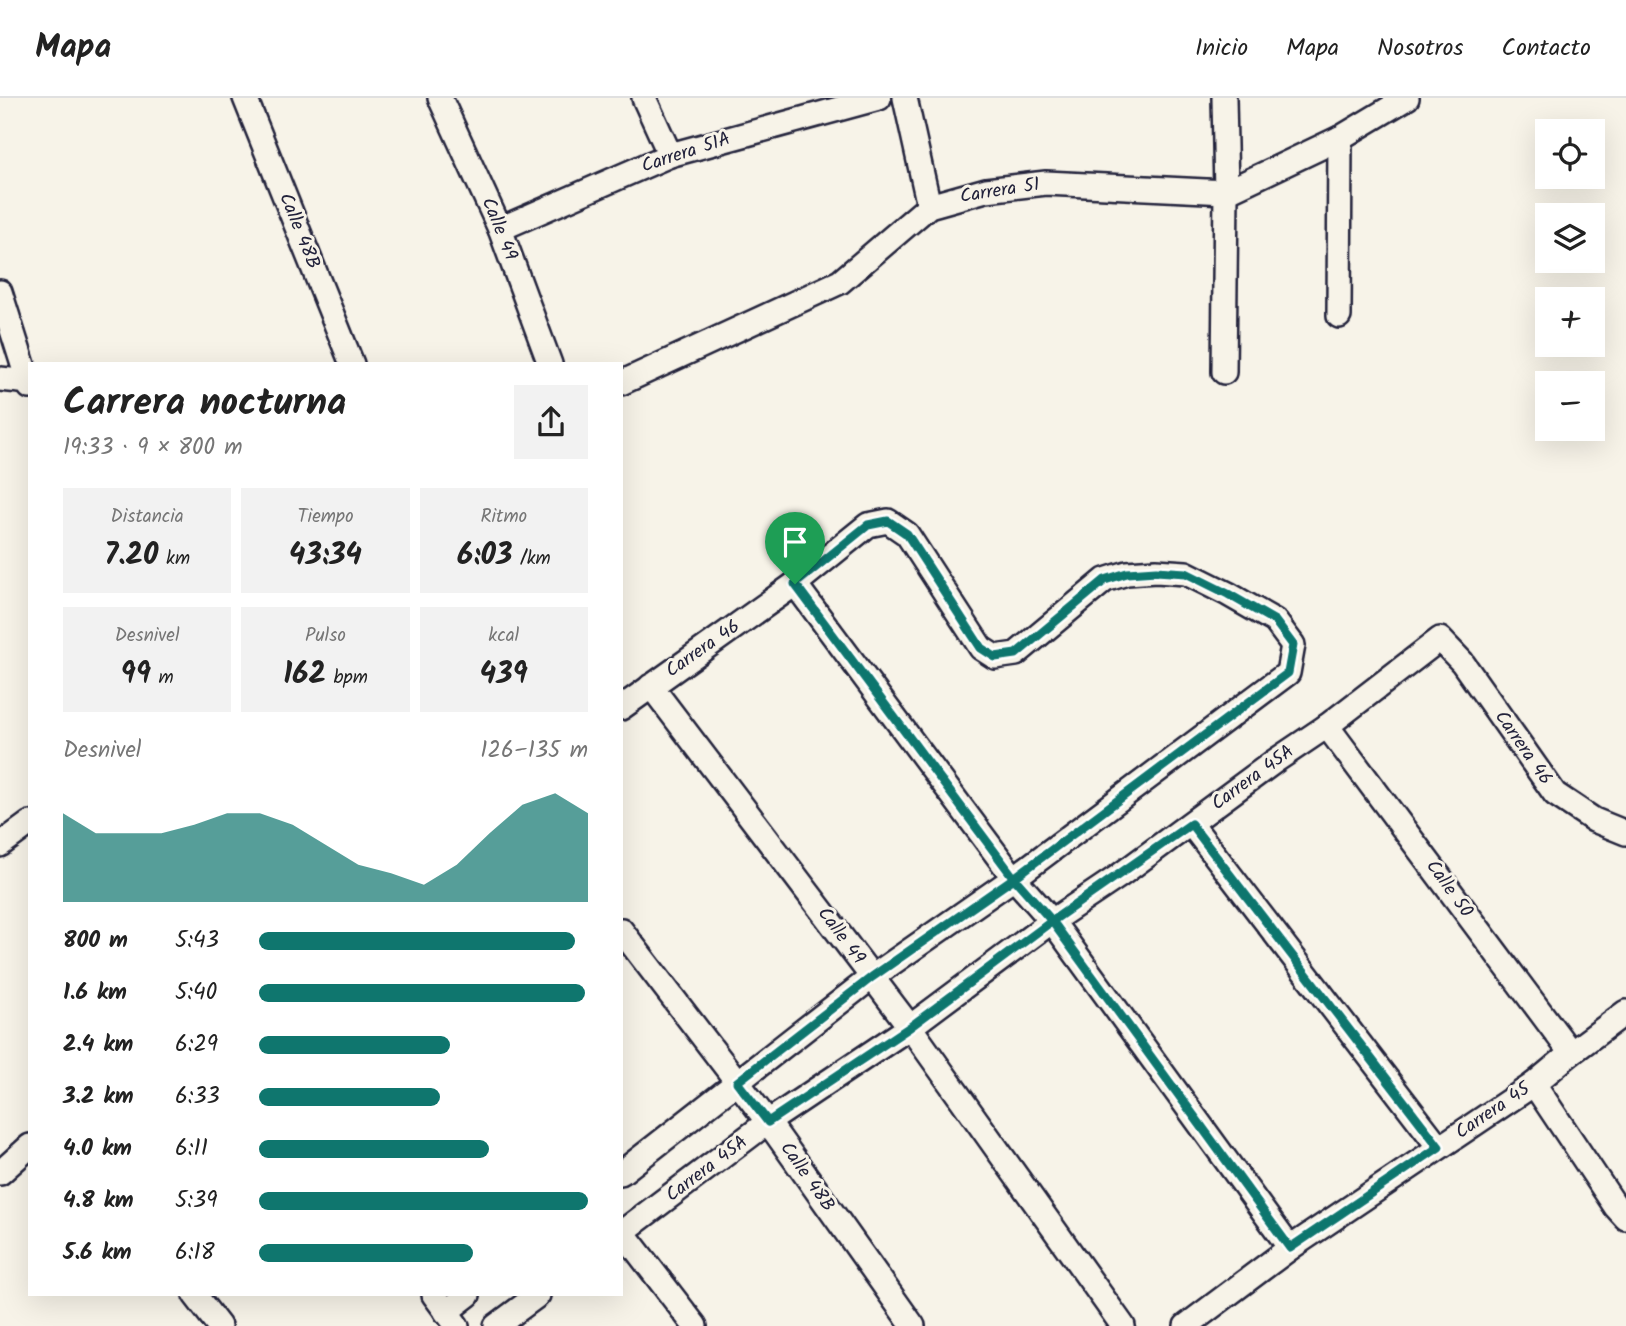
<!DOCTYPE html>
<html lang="es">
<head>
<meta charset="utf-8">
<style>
	:root { --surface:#fff; --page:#f2f2f2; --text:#222; --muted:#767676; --line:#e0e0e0; --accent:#0f766e }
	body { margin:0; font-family:Kalam,sans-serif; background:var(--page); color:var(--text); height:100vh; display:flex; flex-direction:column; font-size:26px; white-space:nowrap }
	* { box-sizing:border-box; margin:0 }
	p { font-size:23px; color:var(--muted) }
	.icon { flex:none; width:38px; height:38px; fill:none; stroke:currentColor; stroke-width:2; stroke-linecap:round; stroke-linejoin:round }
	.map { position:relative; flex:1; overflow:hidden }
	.panel { position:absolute; left:28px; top:264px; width:595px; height:934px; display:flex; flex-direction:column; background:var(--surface); border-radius:0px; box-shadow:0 7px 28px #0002 }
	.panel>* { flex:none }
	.buttons { position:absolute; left:1535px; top:21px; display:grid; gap:14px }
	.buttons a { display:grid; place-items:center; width:70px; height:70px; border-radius:0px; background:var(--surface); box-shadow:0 7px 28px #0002; font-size:35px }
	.pin { position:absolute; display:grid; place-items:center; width:60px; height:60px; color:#fff; margin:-72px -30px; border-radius:50% 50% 50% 0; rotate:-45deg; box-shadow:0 0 7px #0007 }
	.pin .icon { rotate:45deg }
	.round { display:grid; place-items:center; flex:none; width:74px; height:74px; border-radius:0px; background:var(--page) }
	.head { display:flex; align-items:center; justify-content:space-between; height:119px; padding:0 35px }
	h1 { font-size:38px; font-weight:800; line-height:52px }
	.metrics { display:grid; grid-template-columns:repeat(3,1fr); gap:10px; height:119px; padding:7px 35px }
	.metrics div { display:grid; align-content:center; border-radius:0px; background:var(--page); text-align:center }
	.metrics b { font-size:30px; font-weight:800 }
	.metrics small { font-size:19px; font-weight:400 }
	.metrics p { font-size:19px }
	.chart { height:196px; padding:14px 35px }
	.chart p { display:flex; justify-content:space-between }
	.chart svg { width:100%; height:126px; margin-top:7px; fill:var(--accent); opacity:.7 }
	ul { padding:0 35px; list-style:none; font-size:23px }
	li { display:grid; grid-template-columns:112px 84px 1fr; align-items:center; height:52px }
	li i { height:18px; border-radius:9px; background:var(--accent) }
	header { display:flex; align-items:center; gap:42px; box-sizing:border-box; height:98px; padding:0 35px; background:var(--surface); border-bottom:2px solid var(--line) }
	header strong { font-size:33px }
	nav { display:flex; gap:38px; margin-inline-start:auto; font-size:24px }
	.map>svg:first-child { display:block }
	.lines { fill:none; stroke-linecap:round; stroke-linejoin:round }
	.minor-casing { stroke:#22223b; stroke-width:28 }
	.minor { stroke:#f7f3e8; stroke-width:23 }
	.route-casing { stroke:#fff; stroke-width:14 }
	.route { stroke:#0f766e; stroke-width:9 }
	.labels { text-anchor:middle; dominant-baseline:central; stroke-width:6; stroke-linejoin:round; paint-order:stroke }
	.street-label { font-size:19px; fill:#22223b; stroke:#f7f3e8 }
</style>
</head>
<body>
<header>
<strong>Mapa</strong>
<nav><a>Inicio</a><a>Mapa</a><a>Nosotros</a><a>Contacto</a></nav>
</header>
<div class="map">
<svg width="1626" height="1228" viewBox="0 0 1626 1228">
	<rect width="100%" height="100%" fill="#f7f3e8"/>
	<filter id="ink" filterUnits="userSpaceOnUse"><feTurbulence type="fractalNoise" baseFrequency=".0143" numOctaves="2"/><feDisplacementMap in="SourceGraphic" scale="14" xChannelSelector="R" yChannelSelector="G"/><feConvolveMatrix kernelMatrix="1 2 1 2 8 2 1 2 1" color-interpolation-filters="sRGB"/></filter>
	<g filter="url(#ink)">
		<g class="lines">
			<g class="minor-casing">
				<g id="minor">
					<polyline points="245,0 352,266"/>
					<polyline points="440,0 500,131 550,266"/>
					<polyline points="644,0 670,57"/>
					<polyline points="905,0 929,108"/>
					<polyline points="1224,0 1226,94 1224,274"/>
					<polyline points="500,131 670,57 879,0"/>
					<polyline points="0,194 30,289"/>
					<polyline points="1339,218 1340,40"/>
					<polyline points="0,281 30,284"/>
					<polyline points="621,285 840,184 929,108 986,92 1046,85 1226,94 1340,40 1407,0"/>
					<polyline points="795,486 1014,780 1052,823 1290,1150"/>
					<polyline points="651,588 910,929 1123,1228"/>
					<polyline points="621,610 795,486 868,427 888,423 907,436 981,550 995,559 1016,556 1105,482 1127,475 1156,473 1186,475 1228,496 1275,523 1293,547 1288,575 1014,780 872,879 621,1075"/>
					<polyline points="1327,628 1571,955"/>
					<polyline points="1191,726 1439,1049"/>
					<polyline points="0,747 30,725"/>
					<polyline points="621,832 768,1024 913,1228"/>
					<polyline points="1534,986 1616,1109 1626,1120"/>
					<polyline points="0,1075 30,1048"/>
					<polyline points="621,1132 695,1228"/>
					<polyline points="621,1135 768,1024 910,929 1052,823 1119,778 1275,663 1327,628 1440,541 1462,564 1555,696 1594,722 1626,735"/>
					<polyline points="195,1197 219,1228"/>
					<polyline points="434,1197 457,1228"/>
					<polyline points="446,1214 468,1197"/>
					<polyline points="496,1228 538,1197"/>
					<polyline points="1186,1228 1290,1150 1534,986 1571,955 1626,914"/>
				</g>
			</g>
			<use href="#minor" class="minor"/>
		</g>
	</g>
	<g class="lines" filter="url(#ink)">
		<g class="route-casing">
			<polyline id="route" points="795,486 1014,780 872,879 737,984 768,1024 910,929 1052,823 1191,726 1439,1049 1290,1150 1052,823 1014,780 1288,575 1293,547 1275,523 1228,496 1186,475 1156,473 1127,475 1105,482 1016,556 995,559 981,550 907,436 888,423 868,427 795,486"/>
		</g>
		<use href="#route" class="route"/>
	</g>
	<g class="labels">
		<g class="street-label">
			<text transform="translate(686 55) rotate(-18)">Carrera 51A</text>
			<text transform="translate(1000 93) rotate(-9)">Carrera 51</text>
			<text transform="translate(499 131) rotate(68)">Calle 49</text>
			<text transform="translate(299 133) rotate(68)">Calle 48B</text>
			<text transform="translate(703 551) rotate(-35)">Carrera 46</text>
			<text transform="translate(1523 650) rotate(55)">Carrera 46</text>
			<text transform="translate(1253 680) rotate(-36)">Carrera 45A</text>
			<text transform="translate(1449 791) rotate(54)">Calle 50</text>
			<text transform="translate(841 838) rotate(53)">Calle 49</text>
			<text transform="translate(1493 1013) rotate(-34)">Carrera 45</text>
			<text transform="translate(707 1071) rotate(-37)">Carrera 45A</text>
			<text transform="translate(807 1079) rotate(55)">Calle 48B</text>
		</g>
	</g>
</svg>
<div class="buttons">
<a><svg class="icon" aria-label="locate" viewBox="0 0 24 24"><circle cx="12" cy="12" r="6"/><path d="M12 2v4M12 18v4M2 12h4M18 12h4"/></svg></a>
<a><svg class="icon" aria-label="layers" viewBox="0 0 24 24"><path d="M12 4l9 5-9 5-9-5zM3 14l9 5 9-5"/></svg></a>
<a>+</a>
<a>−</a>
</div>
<div class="pin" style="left:795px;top:486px;background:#1e9e55"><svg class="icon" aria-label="arrive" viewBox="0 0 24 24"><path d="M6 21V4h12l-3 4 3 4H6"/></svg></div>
<section class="panel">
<div class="head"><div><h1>Carrera nocturna</h1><p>19:33 · 9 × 800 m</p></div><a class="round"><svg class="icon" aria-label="share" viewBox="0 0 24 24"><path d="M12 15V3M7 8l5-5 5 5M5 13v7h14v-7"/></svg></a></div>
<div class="metrics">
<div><p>Distancia</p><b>7.20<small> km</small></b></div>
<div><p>Tiempo</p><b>43:34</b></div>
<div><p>Ritmo</p><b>6:03<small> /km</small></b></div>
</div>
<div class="metrics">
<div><p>Desnivel</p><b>99<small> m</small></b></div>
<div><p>Pulso</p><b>162<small> bpm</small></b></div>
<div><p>kcal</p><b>439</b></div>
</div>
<div class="chart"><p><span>Desnivel</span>126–135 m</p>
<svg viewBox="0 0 160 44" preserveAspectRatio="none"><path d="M0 44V13L10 20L20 20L30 20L40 17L50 13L60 13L70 17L80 24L90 31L100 34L110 38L120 31L130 20L140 10L150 6L160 13V44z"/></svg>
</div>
<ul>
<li><b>800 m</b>5:43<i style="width:96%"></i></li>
<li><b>1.6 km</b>5:40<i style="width:99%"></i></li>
<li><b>2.4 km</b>6:29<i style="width:58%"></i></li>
<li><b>3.2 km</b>6:33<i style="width:55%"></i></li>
<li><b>4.0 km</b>6:11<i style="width:70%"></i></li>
<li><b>4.8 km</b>5:39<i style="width:100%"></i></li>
<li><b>5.6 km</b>6:18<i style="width:65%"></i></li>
</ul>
</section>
</div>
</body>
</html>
